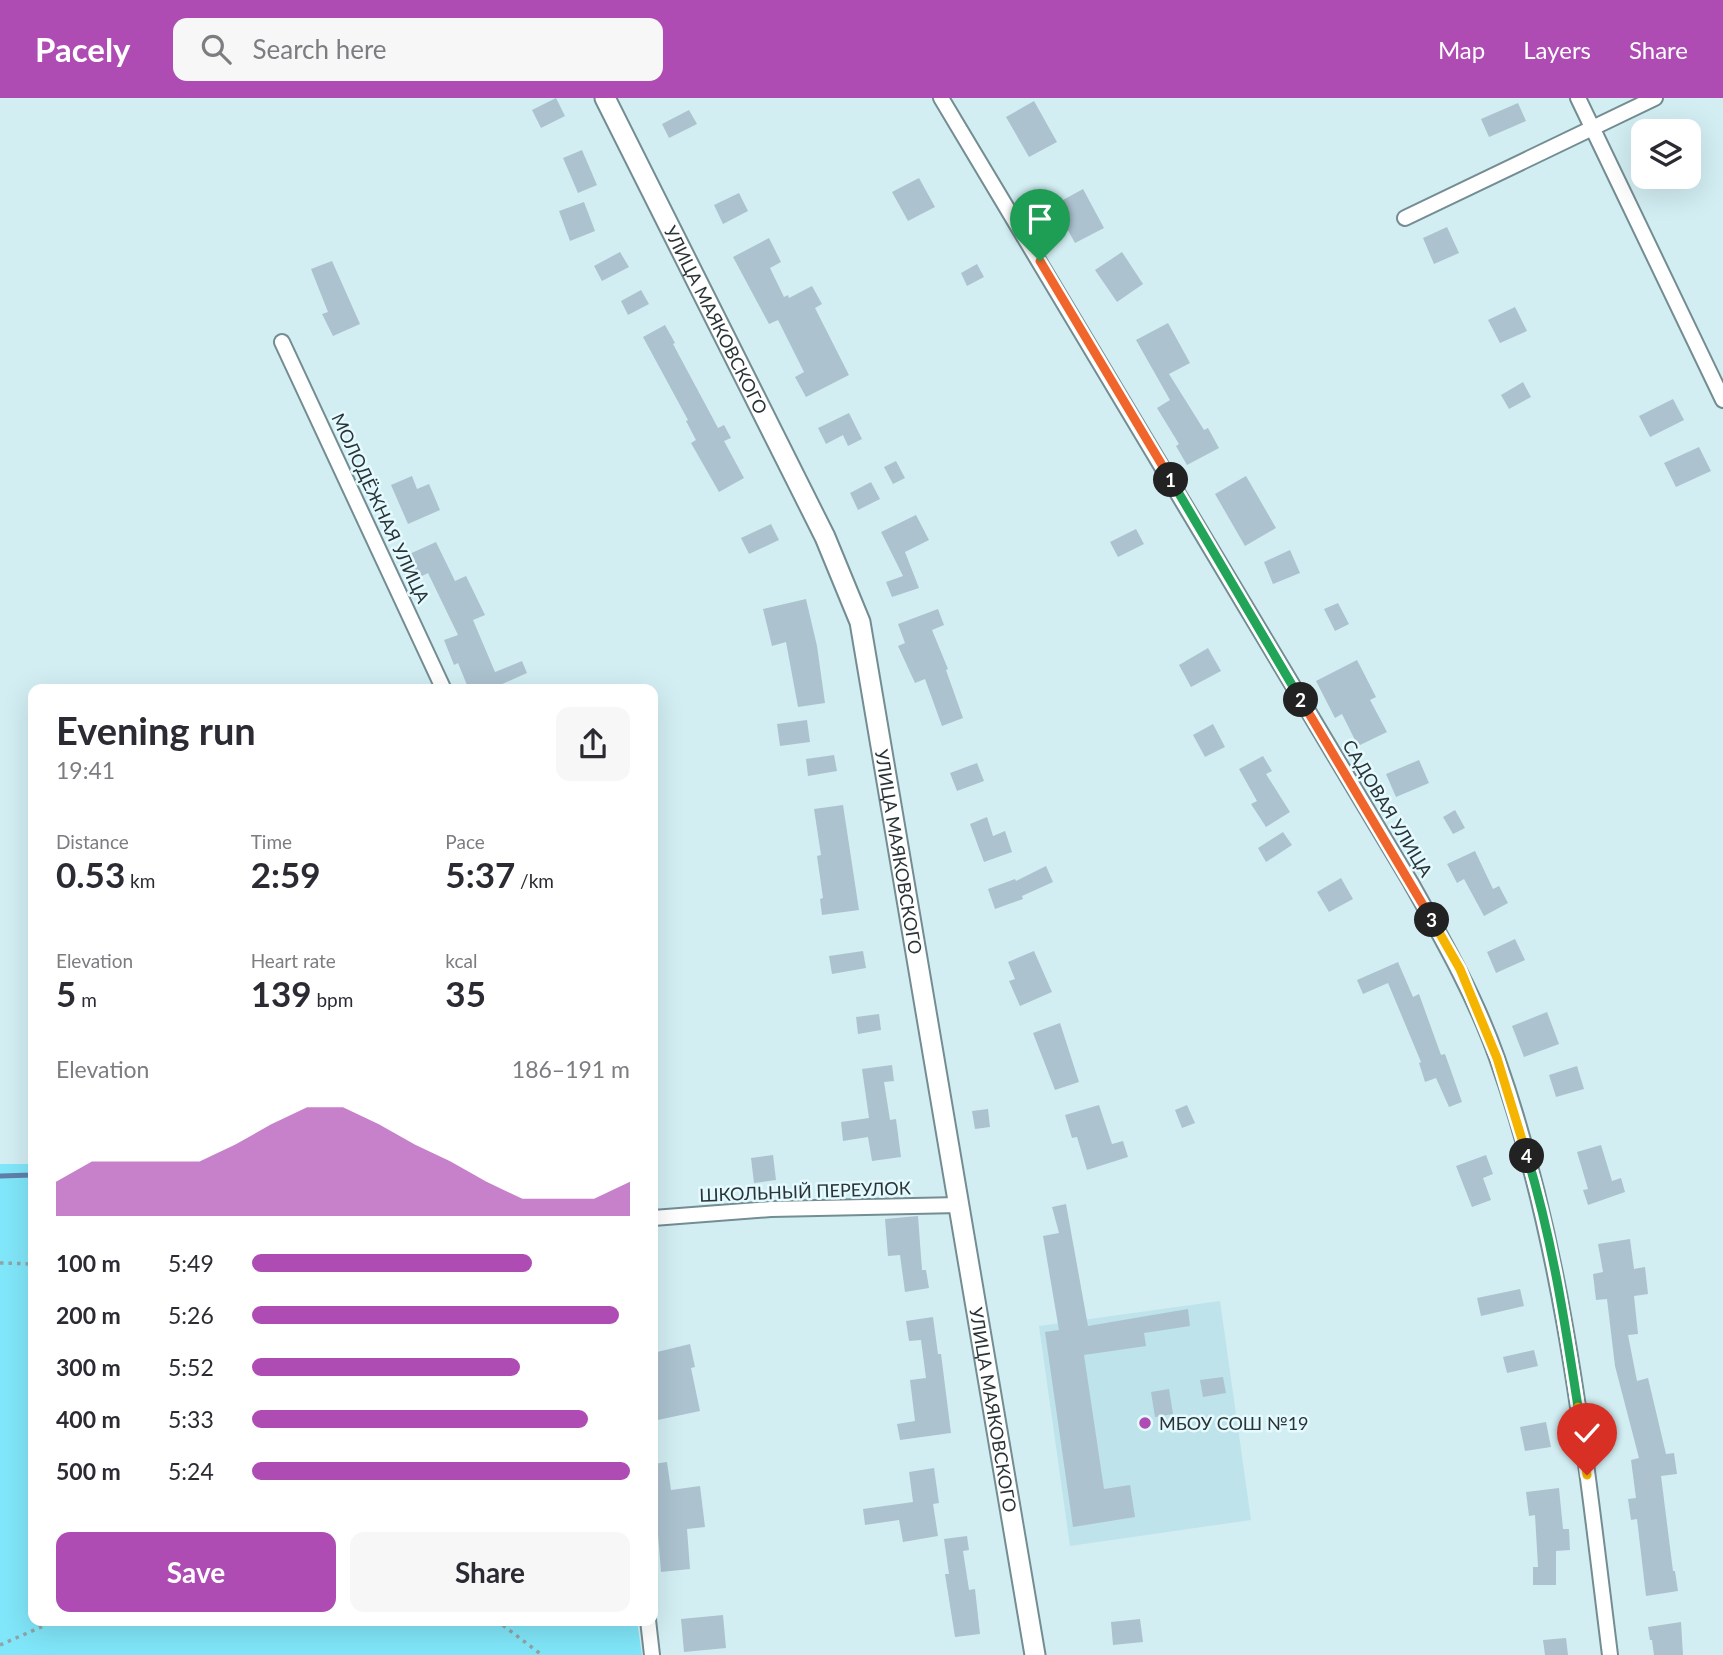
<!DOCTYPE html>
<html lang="en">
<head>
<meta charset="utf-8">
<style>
	:root { --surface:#fff; --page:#f7f7f7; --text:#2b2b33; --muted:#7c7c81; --accent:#ae4cb4 }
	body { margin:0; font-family:Lato,sans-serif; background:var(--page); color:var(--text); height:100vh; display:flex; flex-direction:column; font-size:26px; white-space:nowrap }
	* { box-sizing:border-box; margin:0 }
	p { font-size:23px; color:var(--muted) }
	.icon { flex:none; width:38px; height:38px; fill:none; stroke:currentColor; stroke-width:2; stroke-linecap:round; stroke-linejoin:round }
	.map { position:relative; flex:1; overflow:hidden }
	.drawer { position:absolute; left:28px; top:586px; width:630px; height:942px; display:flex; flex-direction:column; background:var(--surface); border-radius:14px; box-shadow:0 7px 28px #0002 }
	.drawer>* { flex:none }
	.controls { position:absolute; left:1631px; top:21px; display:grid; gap:14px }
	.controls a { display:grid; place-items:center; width:70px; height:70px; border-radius:14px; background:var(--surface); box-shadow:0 7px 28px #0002; font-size:35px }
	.pin { position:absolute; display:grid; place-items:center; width:60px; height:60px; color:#fff; margin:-72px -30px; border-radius:50% 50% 50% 0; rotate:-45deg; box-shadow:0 0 7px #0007 }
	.pin .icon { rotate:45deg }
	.km { position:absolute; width:35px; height:35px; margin:-18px; border-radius:50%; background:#222; color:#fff; font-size:19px; line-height:35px; text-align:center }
	.round { display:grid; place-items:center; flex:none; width:74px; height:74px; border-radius:14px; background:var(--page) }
	.summary { display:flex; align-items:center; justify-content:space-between; height:119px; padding:0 28px }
	h1 { font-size:38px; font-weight:700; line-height:52px }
	.figures { display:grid; grid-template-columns:repeat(3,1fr); gap:10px; height:119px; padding:7px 28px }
	.figures div { display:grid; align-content:center }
	.figures b { font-size:35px; font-weight:700 }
	.figures small { font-size:19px; font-weight:400 }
	.figures p { font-size:19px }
	.chart { height:196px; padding:14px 28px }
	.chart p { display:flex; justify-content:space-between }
	.chart svg { width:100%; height:126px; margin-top:7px; fill:var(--accent); opacity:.7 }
	.primary-button { display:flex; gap:14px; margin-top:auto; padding:14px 28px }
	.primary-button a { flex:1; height:80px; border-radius:14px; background:var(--accent); color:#fff; font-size:28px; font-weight:700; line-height:80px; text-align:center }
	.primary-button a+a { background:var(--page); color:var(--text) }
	ul { padding:0 28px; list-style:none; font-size:23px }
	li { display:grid; grid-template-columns:112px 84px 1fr; align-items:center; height:52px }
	li i { height:18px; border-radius:9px; background:var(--accent) }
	header { display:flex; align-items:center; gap:42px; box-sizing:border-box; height:98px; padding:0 35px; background:var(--accent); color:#fff }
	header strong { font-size:33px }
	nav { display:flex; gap:38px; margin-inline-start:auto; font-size:24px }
	.search { width:490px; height:63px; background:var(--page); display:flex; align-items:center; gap:18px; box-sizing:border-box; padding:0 24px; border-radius:14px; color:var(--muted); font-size:26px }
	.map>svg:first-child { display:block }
	.built { fill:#bee3ea }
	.green { fill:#80e6f9 }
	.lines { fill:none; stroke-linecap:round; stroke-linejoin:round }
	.stream { stroke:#5e80aa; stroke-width:5 }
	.building { fill:#acc2cf }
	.street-casing { stroke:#738d92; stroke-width:18 }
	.secondary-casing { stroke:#738d92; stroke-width:23 }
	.path { stroke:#8fa4a7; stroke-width:3.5; stroke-dasharray:3.5 5; stroke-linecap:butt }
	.street { stroke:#fff; stroke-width:14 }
	.secondary { stroke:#fff; stroke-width:19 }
	.split-1-casing { stroke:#fff; stroke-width:14 }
	.split-2-casing { stroke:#fff; stroke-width:14 }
	.split-3-casing { stroke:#fff; stroke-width:14 }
	.split-4-casing { stroke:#fff; stroke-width:14 }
	.split-5-casing { stroke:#fff; stroke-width:14 }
	.split-6-casing { stroke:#fff; stroke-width:14 }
	.split-1 { stroke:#f0652b; stroke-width:9 }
	.split-2 { stroke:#22a559; stroke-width:9 }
	.split-3 { stroke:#f0652b; stroke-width:9 }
	.split-4 { stroke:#f5b400; stroke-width:9 }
	.split-5 { stroke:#22a559; stroke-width:9 }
	.split-6 { stroke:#f5b400; stroke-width:9 }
	.poi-dot { fill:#ae4cb4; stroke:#e4fafe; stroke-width:2.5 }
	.labels { text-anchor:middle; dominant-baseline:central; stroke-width:5; stroke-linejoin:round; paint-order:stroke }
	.street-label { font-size:18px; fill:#2a3436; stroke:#e4fafe }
	.poi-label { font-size:18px; fill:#2a3436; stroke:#e4fafe; text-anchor:start }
</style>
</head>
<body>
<header>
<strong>Pacely</strong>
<div class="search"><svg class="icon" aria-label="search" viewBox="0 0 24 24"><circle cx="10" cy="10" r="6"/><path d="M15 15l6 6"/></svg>Search here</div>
<nav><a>Map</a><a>Layers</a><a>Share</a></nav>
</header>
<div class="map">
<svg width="1723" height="1557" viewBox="0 0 1723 1557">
	<rect width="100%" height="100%" fill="#d2eef3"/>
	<polygon class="built" points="1220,1203 1251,1422 1070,1448 1039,1228"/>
	<polygon class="green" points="0,1066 33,1066 33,1522 637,1523 642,1557 0,1557"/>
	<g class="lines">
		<polyline class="stream" points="0,1078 33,1077"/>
	</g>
	<g class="building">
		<polygon points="556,0 565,18 541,30 532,12"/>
		<polygon points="1034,3 1057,44 1029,59 1006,19"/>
		<polygon points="1518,5 1526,23 1489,39 1481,21"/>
		<polygon points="689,12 697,26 669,40 662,26"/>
		<polygon points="582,52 597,87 578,95 563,60"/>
		<polygon points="919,80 935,109 908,123 892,94"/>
		<polygon points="1083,91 1104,130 1075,145 1054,107"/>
		<polygon points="739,95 748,113 723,126 714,107"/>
		<polygon points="584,104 595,133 570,143 559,113"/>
		<polygon points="1447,129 1459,155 1434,166 1423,140"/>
		<polygon points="769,140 781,164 770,170 784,199 788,197 789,200 812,188 822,206 815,210 849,277 806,299 795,279 804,274 778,222 769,226 733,159"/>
		<polygon points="620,154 629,169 602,183 594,168"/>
		<polygon points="1122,154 1143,186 1117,204 1095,172"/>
		<polygon points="332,163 360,226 333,238 322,216 328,214 311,171"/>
		<polygon points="977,166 984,179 967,188 961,175"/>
		<polygon points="641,192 649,206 628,217 621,203"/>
		<polygon points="1515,209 1527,233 1500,245 1488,222"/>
		<polygon points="1168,225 1190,265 1169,276 1204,332 1208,330 1219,350 1187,367 1176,348 1179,346 1157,310 1170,302 1136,242"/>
		<polygon points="665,227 675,245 673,246 718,330 724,327 731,340 724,343 744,380 719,394 691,345 696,342 686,323 688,322 643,239"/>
		<polygon points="1523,284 1531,299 1509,311 1501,297"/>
		<polygon points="1673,301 1684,322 1650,339 1639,318"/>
		<polygon points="849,315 862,341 848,348 843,337 826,346 818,330"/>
		<polygon points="1699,349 1711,373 1676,389 1664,365"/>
		<polygon points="896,363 905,380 893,386 884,369"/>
		<polygon points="412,378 417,391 429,386 440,412 408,426 391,387"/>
		<polygon points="1246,378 1276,430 1245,448 1215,396"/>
		<polygon points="871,384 880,401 858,412 850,395"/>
		<polygon points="916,417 929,442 905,454 919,490 892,499 886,484 903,478 881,434"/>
		<polygon points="771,426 779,442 749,456 741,440"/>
		<polygon points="1136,431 1144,446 1118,459 1110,444"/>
		<polygon points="436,444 455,483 466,478 485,517 473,522 495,574 522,563 527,575 489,592 469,592 458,565 454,567 444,542 458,537 428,475 416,481 405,458"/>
		<polygon points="1290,452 1300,475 1273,486 1264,464"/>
		<polygon points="806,501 817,548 825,605 798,609 786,544 772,548 763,511"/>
		<polygon points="1338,505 1349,526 1335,533 1324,511"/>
		<polygon points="938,511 944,527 932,532 948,571 946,572 963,620 942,628 925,581 915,585 898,548 905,545 898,526"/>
		<polygon points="1208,550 1221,573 1191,589 1179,567"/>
		<polygon points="1357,562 1376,599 1370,602 1387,634 1358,648 1342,616 1335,620 1316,583"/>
		<polygon points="807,622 810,644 780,648 777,626"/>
		<polygon points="1213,626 1225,649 1205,659 1193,637"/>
		<polygon points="834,657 837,673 808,678 806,661"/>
		<polygon points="1263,658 1272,673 1266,676 1290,714 1266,729 1251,706 1257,703 1239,671"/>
		<polygon points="1419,662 1429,685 1396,699 1386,676"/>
		<polygon points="977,665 984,683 957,693 950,675"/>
		<polygon points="843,707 859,812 822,817 820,801 823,800 817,758 821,757 814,711"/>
		<polygon points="1455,712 1465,730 1453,736 1443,719"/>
		<polygon points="987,719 993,738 1005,733 1012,754 984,764 970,726"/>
		<polygon points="1283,734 1292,747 1266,764 1258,750"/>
		<polygon points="1475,753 1493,791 1499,788 1508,805 1484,818 1464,781 1457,785 1447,766"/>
		<polygon points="1046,768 1053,784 1022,798 1023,801 995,811 988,791 1015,781 1016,783"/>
		<polygon points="1341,780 1353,801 1329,814 1317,794"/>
		<polygon points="1515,841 1525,862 1496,875 1487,854"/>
		<polygon points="863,853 866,870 832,876 829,858"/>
		<polygon points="1034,853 1052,894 1020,908 1009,883 1015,881 1008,864"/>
		<polygon points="1398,864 1413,899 1419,896 1441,957 1445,956 1462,1004 1449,1009 1436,980 1425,984 1419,965 1421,964 1388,885 1363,896 1357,882"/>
		<polygon points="1547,914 1559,946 1524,959 1512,928"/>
		<polygon points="879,916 881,932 858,936 856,919"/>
		<polygon points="1060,925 1079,984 1055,992 1033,935"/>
		<polygon points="892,967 894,983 884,984 890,1022 896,1021 901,1059 872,1063 868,1039 843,1043 841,1024 869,1020 862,971"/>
		<polygon points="1577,968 1584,991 1556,999 1549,977"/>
		<polygon points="1099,1007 1112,1046 1123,1043 1128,1059 1087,1072 1077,1039 1072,1040 1065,1017"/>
		<polygon points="1187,1007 1195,1025 1182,1030 1175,1012"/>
		<polygon points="988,1011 990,1029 975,1031 972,1013"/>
		<polygon points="1601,1047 1612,1083 1621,1080 1625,1094 1588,1107 1583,1092 1588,1091 1577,1054"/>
		<polygon points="773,1057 776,1082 754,1085 751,1060"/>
		<polygon points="1486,1057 1493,1076 1483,1080 1491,1102 1472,1109 1456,1068"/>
		<polygon points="1066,1106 1088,1228 1188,1211 1190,1228 1144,1235 1146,1248 1084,1257 1104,1391 1130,1387 1135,1419 1073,1429 1045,1234 1059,1232 1043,1138 1059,1135 1052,1109"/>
		<polygon points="918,1118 922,1172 926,1172 929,1190 905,1194 900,1157 888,1158 885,1121"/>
		<polygon points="1630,1141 1634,1171 1645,1169 1648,1196 1634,1198 1638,1236 1628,1237 1637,1283 1648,1280 1666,1356 1674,1355 1677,1376 1661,1378 1673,1473 1675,1473 1678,1493 1646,1498 1637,1421 1631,1422 1628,1401 1636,1400 1631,1362 1639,1360 1615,1268 1607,1201 1596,1202 1593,1176 1603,1174 1598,1146"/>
		<polygon points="1520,1191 1524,1208 1481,1218 1477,1200"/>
		<polygon points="933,1219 938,1256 941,1256 951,1335 900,1342 897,1326 915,1323 910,1282 926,1280 921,1242 909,1243 906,1223"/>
		<polygon points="690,1246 695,1269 691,1270 700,1313 653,1323 653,1255"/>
		<polygon points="1534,1252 1538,1268 1507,1275 1503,1259"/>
		<polygon points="1223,1279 1226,1295 1203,1299 1200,1282"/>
		<polygon points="1169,1291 1173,1316 1155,1319 1151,1294"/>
		<polygon points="1546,1324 1551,1349 1525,1353 1520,1329"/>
		<polygon points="667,1364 671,1392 700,1388 705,1429 687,1431 690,1471 661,1474 657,1424 653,1425 653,1366"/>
		<polygon points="934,1370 939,1405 933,1406 938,1438 903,1444 899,1422 865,1427 863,1411 913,1404 909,1374"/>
		<polygon points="1559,1390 1563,1431 1569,1431 1570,1452 1556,1453 1556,1487 1533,1487 1533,1469 1538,1469 1535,1417 1529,1418 1526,1394"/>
		<polygon points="967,1438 969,1452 963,1453 969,1492 975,1491 980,1536 955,1539 945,1476 949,1476 944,1441"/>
		<polygon points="723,1517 726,1550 684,1554 681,1521"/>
		<polygon points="1140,1521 1143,1544 1113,1547 1111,1524"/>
		<polygon points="1681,1524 1683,1557 1654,1557 1652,1542 1650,1542 1648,1529"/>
		<polygon points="1566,1540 1568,1557 1545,1557 1543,1542"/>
	</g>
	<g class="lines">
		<g class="street-casing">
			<g id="street">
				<path d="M941,0L1411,785C1443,842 1475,898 1497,960C1565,1152 1585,1357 1610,1557"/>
				<polyline points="1578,0 1723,302"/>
				<polyline points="1405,120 1655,0"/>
				<polyline points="282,244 444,592"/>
				<polyline points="653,1120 771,1111 960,1107"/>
				<polyline points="648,1522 652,1557"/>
			</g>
		</g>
		<g class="secondary-casing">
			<g id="secondary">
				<path id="s1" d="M605,0L825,439L860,524L1035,1557"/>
			</g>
		</g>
		<g class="path">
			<polyline points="0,1165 33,1166"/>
			<polyline points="496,1522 542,1557"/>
			<polyline points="0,1547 57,1522"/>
		</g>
		<use href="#street" class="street"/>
		<use href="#secondary" class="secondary"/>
	</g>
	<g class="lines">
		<g class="split-1-casing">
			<polyline id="split-1" points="1040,163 1171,382"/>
		</g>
		<g class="split-2-casing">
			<polyline id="split-2" points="1171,382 1301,602"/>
		</g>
		<g class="split-3-casing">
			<polyline id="split-3" points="1301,602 1432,822"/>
		</g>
		<g class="split-4-casing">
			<polyline id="split-4" points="1432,822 1460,871 1497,960 1527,1058"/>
		</g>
		<g class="split-5-casing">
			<path id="split-5" d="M1527,1058C1552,1140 1565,1225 1578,1309"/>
		</g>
		<g class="split-6-casing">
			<polyline id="split-6" points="1578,1309 1587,1377"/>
		</g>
		<use href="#split-1" class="split-1"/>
		<use href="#split-2" class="split-2"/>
		<use href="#split-3" class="split-3"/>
		<use href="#split-4" class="split-4"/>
		<use href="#split-5" class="split-5"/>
		<use href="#split-6" class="split-6"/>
	</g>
	<circle class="poi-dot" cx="1145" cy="1325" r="7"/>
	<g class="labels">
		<g class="street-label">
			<text stroke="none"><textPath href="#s1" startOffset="248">УЛИЦА МАЯКОВСКОГО</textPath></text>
			<text transform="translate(381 410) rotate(65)">МОЛОДЁЖНАЯ УЛИЦА</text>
			<text transform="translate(1388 710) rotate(59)">САДОВАЯ УЛИЦА</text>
			<text stroke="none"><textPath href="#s1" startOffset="816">УЛИЦА МАЯКОВСКОГО</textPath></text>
			<text transform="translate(805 1093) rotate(-2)">ШКОЛЬНЫЙ ПЕРЕУЛОК</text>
			<text stroke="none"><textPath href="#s1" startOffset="1382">УЛИЦА МАЯКОВСКОГО</textPath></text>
		</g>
		<g class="poi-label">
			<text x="1159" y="1325">МБОУ СОШ №19</text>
		</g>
	</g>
</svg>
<div class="controls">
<a><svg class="icon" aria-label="layers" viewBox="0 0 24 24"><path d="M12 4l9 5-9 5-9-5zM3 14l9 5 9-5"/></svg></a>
</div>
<div class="pin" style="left:1040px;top:163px;background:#1e9e55"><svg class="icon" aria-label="arrive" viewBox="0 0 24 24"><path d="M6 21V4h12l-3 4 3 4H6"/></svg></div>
<div class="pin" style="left:1587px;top:1377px;background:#d93025"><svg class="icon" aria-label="check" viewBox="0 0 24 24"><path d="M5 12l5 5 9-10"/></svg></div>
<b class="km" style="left:1171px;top:382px">1</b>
<b class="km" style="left:1301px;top:602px">2</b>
<b class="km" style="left:1432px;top:822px">3</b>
<b class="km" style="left:1527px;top:1058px">4</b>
<section class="drawer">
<div class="summary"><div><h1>Evening run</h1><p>19:41</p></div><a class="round"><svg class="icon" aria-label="share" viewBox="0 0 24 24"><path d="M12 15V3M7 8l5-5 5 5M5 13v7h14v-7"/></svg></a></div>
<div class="figures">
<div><p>Distance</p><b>0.53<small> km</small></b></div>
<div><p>Time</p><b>2:59</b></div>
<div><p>Pace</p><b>5:37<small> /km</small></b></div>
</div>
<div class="figures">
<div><p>Elevation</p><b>5<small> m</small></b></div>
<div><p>Heart rate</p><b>139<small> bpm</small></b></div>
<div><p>kcal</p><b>35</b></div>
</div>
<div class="chart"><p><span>Elevation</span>186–191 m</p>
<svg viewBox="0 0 160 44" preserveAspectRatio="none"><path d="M0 44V32L10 25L20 25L30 25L40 25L50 19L60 12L70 6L80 6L90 12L100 19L110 25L120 32L130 38L140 38L150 38L160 32V44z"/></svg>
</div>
<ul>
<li><b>100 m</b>5:49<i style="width:74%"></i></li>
<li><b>200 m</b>5:26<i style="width:97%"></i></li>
<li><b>300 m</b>5:52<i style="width:71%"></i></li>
<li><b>400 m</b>5:33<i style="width:89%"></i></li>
<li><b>500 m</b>5:24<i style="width:100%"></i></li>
</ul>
<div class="primary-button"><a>Save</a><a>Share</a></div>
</section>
</div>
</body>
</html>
